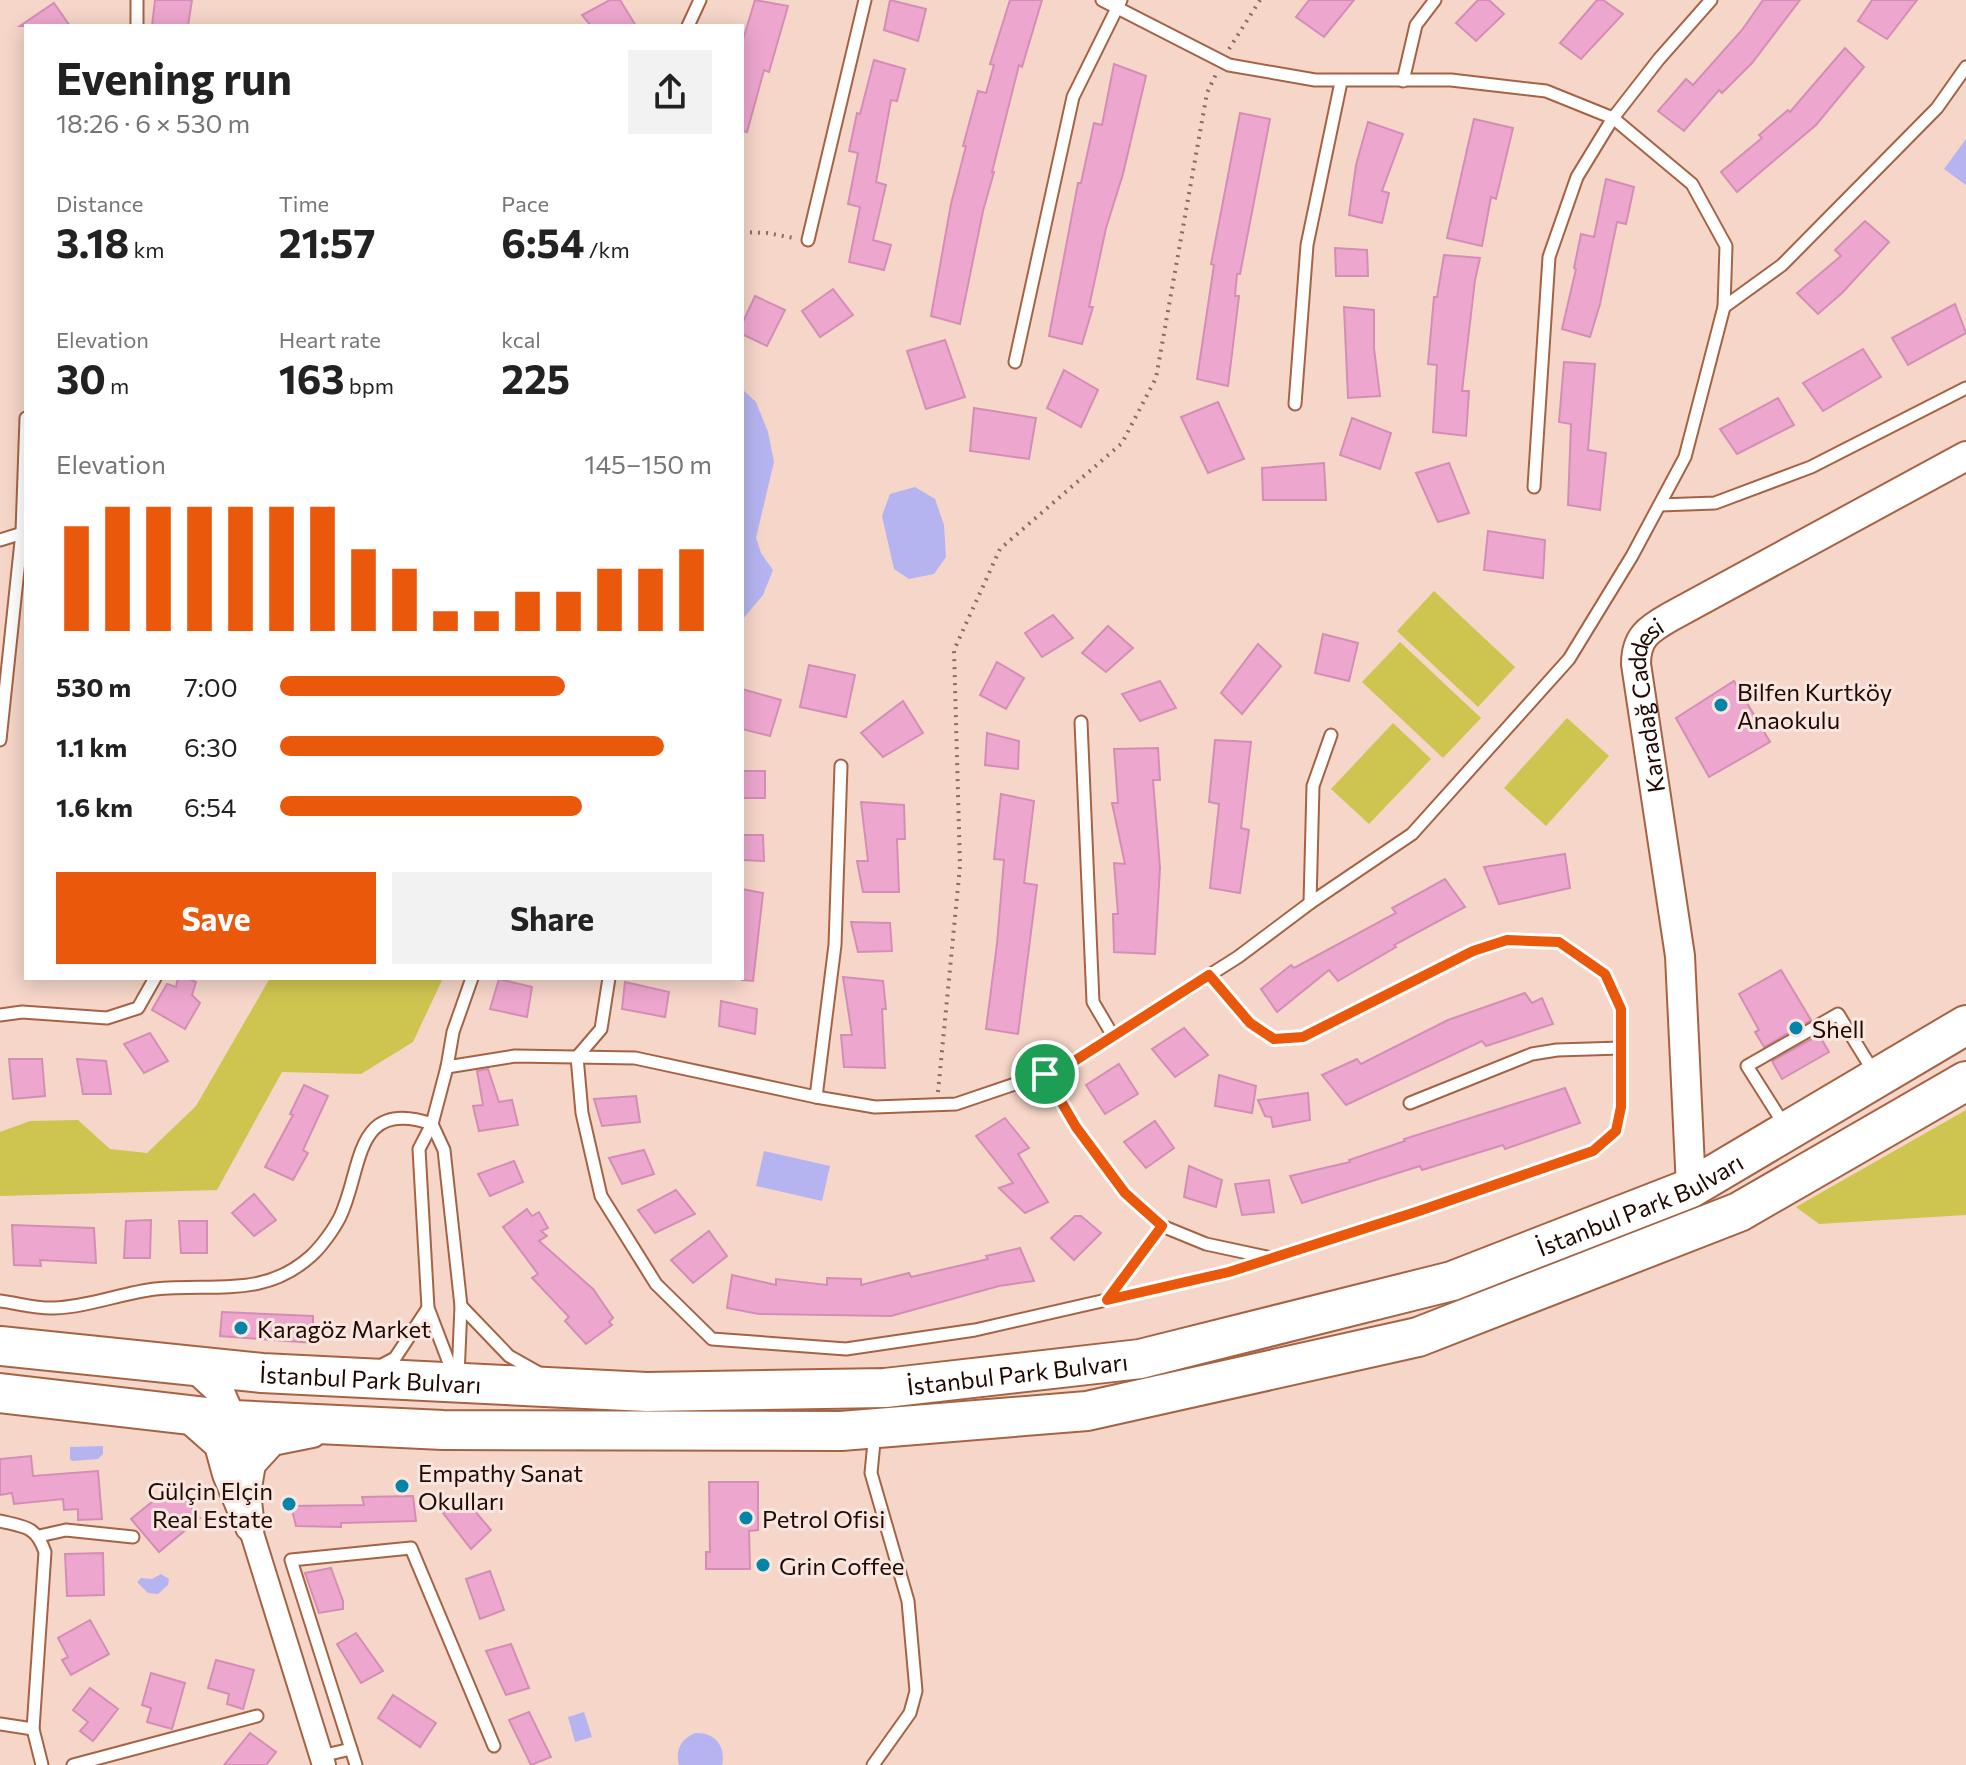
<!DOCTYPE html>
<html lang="en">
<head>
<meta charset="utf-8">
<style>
	:root { --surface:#fff; --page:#f2f2f2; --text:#222; --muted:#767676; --accent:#ea580c }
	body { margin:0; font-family:Commissioner,sans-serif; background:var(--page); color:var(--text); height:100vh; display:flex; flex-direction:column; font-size:30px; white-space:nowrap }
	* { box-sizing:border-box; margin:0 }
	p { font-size:26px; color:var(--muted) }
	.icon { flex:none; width:44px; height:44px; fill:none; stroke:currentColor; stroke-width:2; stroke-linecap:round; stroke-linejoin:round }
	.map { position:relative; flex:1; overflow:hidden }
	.panel { position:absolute; left:24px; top:24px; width:720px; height:956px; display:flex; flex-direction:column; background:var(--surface); border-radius:0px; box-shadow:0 4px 20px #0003 }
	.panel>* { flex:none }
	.pin { position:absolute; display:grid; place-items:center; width:68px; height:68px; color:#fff; margin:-34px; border:4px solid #fff; border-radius:50%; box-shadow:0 2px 8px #0007 }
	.round { display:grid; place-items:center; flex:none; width:84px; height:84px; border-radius:0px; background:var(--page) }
	.overview { display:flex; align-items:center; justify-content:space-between; height:136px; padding:0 32px }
	h1 { font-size:44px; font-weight:700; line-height:60px }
	.figures { display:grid; grid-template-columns:repeat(3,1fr); gap:12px; height:136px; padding:8px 32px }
	.figures div { display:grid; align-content:center }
	.figures b { font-size:40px; font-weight:700 }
	.figures small { font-size:22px; font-weight:400 }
	.figures p { font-size:22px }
	.chart { height:224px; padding:16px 32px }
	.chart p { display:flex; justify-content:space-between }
	.chart svg { width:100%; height:144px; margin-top:8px; stroke:var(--accent); stroke-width:6 }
	.button { display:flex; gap:16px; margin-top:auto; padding:16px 32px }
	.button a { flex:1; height:92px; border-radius:0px; background:var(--accent); color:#fff; font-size:32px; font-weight:700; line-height:92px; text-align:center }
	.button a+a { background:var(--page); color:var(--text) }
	ul { padding:0 32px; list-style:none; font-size:26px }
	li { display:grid; grid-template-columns:128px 96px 1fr; align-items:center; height:60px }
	li i { height:20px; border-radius:10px; background:var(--accent) }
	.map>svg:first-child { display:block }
	.green { fill:#cec550 }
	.water { fill:#b5b4f1 }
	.building { fill:#eda6ce; stroke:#d48eb6; stroke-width:2 }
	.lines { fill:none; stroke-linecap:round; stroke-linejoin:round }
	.service-casing { stroke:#a66344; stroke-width:15 }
	.minor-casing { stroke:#a66344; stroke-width:26 }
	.tertiary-casing { stroke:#a66344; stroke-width:32 }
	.trunk-casing { stroke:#a66344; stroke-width:42 }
	.path { stroke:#896d62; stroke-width:4; stroke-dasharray:2 6; stroke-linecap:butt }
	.service { stroke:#fff; stroke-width:11 }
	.minor { stroke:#fff; stroke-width:22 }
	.tertiary { stroke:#fff; stroke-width:28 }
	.trunk { stroke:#fff; stroke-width:38 }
	.route-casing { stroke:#fff; stroke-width:16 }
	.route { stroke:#ea580c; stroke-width:10 }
	.poi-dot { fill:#0485a8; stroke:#f7e7e0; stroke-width:3 }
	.labels { text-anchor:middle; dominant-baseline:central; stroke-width:6; stroke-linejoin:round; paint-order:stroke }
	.poi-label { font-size:24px; fill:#210800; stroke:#f7e7e0; text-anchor:start }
	.street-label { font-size:24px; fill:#210800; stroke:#f7e7e0 }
</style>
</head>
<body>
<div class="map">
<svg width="1966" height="1765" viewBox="0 0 1966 1765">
	<rect width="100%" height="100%" fill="#f5d6c8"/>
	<g class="green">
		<polygon points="1434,591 1515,667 1478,707 1397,631"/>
		<polygon points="1400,642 1481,718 1443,758 1362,682"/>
		<polygon points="1567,718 1609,756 1546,826 1504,788"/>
		<polygon points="1393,723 1431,759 1369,824 1331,789"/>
		<polygon points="270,978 443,978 413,1042 361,1074 282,1072 217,1190 0,1196 0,1132 30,1121 78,1120 110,1149 147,1153 196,1106"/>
		<polygon points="1966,1110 1966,1215 1819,1224 1796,1207"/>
	</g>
	<g class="water">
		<polygon points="1966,139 1966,185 1944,169"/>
		<polygon points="742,389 756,402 768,432 774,462 756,538 761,553 773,570 763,595 742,620"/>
		<polygon points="915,487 935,499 944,525 946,557 934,574 909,579 894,569 882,516 890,494"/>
		<polygon points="764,1151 830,1166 822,1201 756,1186"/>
		<polygon points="103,1446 103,1454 98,1459 72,1461 70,1459 70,1447"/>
		<polygon points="161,1574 169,1579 168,1585 158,1594 148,1593 137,1582 141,1578 152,1579"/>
		<polygon points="584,1712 592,1737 575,1742 568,1717"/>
		<path d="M695,1733C715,1732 726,1746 722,1765H679C675,1750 681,1739 695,1733Z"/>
	</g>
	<g class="building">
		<polygon points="155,0 192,0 188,26 152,26"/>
		<polygon points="610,0 620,0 636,26 591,26 582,15"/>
		<polygon points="755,0 788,6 769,72 764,70 747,132 742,131 742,43"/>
		<polygon points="890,0 926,9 918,41 884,30"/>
		<polygon points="1010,0 1042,0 1022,67 1019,65 992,172 994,172 983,211 960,324 931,316 951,204 966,146 963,146 978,91 986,93 994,65 990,64"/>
		<polygon points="1309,0 1354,0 1324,37 1296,17"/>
		<polygon points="1478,0 1489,0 1504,14 1476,41 1456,23"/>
		<polygon points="1597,0 1603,0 1623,14 1581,59 1560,43"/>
		<polygon points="1763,0 1800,0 1752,63 1722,93 1719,90 1684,131 1658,111 1686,79 1693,85 1742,30"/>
		<polygon points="1872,0 1917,0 1887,39 1858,21"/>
		<polygon points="54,3 70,26 20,26"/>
		<polygon points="1845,48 1864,67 1816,125 1737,192 1721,172 1762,138 1759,135 1788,110 1790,112"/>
		<polygon points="874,60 905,69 897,101 891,100 876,182 886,185 873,240 891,245 884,270 849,262 860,207 848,204 858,153 849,151 857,113 860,114"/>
		<polygon points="1114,64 1146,76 1123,174 1106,228 1089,307 1093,307 1082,344 1049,336 1078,183 1081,183 1094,123 1102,125"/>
		<polygon points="1240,113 1270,119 1240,274 1237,274 1235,296 1239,296 1228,386 1197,379 1214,265 1211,264"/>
		<polygon points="1474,119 1513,128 1496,199 1491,197 1482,246 1447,238"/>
		<polygon points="1368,122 1403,134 1382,191 1389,193 1382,223 1349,215 1356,165"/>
		<polygon points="1606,179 1634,187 1626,224 1617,222 1600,304 1590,337 1562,329 1576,269 1574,268 1581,234 1594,237"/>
		<polygon points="1865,221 1889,242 1842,293 1818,314 1797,293 1841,256 1835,250"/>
		<polygon points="1335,248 1367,250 1368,276 1336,276"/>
		<polygon points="1444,255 1480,258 1475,280 1462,391 1469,391 1466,436 1433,432 1437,365 1428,364 1434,297 1437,297"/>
		<polygon points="833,289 853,315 820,337 802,311"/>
		<polygon points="755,296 785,310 767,346 742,334 742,324"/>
		<polygon points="1955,304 1966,333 1908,365 1892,338"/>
		<polygon points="1344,307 1374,310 1374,348 1380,396 1348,398"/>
		<polygon points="945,340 965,397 926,409 907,351"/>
		<polygon points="1863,349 1881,377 1823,411 1803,383"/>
		<polygon points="1564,362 1595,364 1588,450 1606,453 1600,510 1568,505 1571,424 1559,422"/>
		<polygon points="1064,370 1098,390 1081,427 1047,408"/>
		<polygon points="1778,398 1794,425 1737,454 1720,429"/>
		<polygon points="1218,402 1244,459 1208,473 1181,417"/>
		<polygon points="974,408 1036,418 1029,459 970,451"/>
		<polygon points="1352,418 1391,433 1380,469 1340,455"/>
		<polygon points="1324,463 1326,500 1263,500 1262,468"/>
		<polygon points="1449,463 1469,513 1438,522 1416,473"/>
		<polygon points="1488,531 1545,540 1543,578 1484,570"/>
		<polygon points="1053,615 1073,638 1042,657 1025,633"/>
		<polygon points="1108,626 1133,648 1106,672 1082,653"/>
		<polygon points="1323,634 1358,643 1349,681 1315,673"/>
		<polygon points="1258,644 1281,666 1242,714 1221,693"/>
		<polygon points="997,662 1024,678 1006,709 980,695"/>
		<polygon points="809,665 855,675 846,717 800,707"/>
		<polygon points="1160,681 1176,708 1140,721 1122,694"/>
		<polygon points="1734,681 1770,742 1709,777 1676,718"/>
		<polygon points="742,689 781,700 770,736 742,729"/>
		<polygon points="903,701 923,733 883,757 861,733"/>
		<polygon points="987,733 1019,741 1018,769 985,765"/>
		<polygon points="1215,740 1251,742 1241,828 1249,830 1240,893 1210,888 1219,804 1209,802"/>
		<polygon points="1158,748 1160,780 1153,780 1160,868 1155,954 1114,952 1113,914 1118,914 1114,863 1125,864 1112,803 1118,803 1114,749"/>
		<rect x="742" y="771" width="23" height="27"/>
		<polygon points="1001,794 1034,801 1024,883 1037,885 1018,1034 986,1029 997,944 1004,860 994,859"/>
		<polygon points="861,802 904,805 905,839 897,839 899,892 863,892 857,861 868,861"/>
		<polygon points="742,835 763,835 764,861 742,860"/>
		<polygon points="1565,854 1570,888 1499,904 1484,867"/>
		<polygon points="1445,879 1465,907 1394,945 1396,947 1338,981 1329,970 1277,1012 1261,989 1291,965 1294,968 1396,913 1392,908"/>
		<polygon points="742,889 763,893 753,981 742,980"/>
		<polygon points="851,922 890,923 892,951 858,952"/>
		<polygon points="1781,970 1811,1020 1764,1047 1755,1032 1759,1030 1739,994"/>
		<polygon points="843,977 883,981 886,1009 882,1009 885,1068 844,1067 841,1035 852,1035"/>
		<polygon points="178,978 187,978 196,982 192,995 200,1003 185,1029 152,1010 167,984 176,987"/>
		<polygon points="499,979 532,987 527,1017 490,1009"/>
		<polygon points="625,982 669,992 665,1017 622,1009"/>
		<polygon points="1525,993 1532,1003 1542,998 1553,1024 1486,1046 1482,1041 1346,1105 1322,1075 1357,1059 1361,1064 1448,1020"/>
		<polygon points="721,1001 757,1009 755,1034 719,1026"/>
		<polygon points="1184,1028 1208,1055 1175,1077 1152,1049"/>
		<polygon points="150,1033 168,1061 144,1073 124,1044"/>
		<polygon points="1819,1035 1829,1052 1782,1079 1772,1061"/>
		<polygon points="9,1059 42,1059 45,1096 13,1099"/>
		<polygon points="77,1059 106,1061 111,1094 83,1094"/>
		<polygon points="1119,1064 1138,1094 1105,1114 1086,1085"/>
		<polygon points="488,1069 499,1102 512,1100 518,1125 479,1131 473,1106 483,1105 477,1071"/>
		<polygon points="1219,1075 1256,1086 1252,1113 1215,1106"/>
		<polygon points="304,1085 328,1096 303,1150 308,1153 293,1180 265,1167 293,1115 290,1114"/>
		<polygon points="1565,1088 1580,1123 1505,1149 1503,1145 1422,1170 1420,1166 1302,1203 1290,1176 1350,1162 1349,1160 1405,1141 1404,1139"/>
		<polygon points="1308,1093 1310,1120 1273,1127 1271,1117 1265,1116 1258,1100"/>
		<polygon points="636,1096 640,1122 602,1126 594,1099"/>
		<polygon points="1005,1118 1029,1148 1018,1154 1048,1202 1025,1213 999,1188 1013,1183 976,1136"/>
		<polygon points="1155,1121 1174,1148 1146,1168 1124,1142"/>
		<polygon points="644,1150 654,1174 622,1184 609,1158"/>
		<polygon points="514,1161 523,1182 490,1196 478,1174"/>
		<polygon points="1189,1166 1222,1180 1216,1207 1184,1197"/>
		<polygon points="1269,1180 1274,1212 1242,1215 1235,1184"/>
		<polygon points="676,1190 695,1214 655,1233 638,1210"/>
		<polygon points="254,1194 276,1220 254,1236 232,1213"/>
		<polygon points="527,1209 532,1216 539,1212 548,1228 541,1231 547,1236 539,1241 593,1289 613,1318 609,1322 612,1325 586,1344 565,1321 569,1317 532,1278 538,1274 503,1227"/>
		<polygon points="1075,1216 1081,1216 1101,1233 1074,1260 1051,1238"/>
		<polygon points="151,1220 150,1258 124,1258 126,1221"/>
		<polygon points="179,1221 207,1221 207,1253 181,1253"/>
		<polygon points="12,1225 94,1228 96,1263 40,1260 41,1266 14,1265"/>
		<polygon points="709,1231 727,1256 693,1283 671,1260"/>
		<polygon points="1020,1248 1034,1281 999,1286 891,1316 759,1314 727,1308 732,1275 776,1285 776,1279 827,1285 827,1278 861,1279 861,1285 909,1273 911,1277 988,1259 986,1256"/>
		<polygon points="222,1312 313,1316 313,1343 220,1336"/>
		<polygon points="31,1456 33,1476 98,1471 102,1519 78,1520 78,1509 64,1510 63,1499 14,1504 12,1493 0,1495 0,1459"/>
		<polygon points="709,1482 758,1482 758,1530 749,1531 750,1569 706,1569 706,1552 710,1552"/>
		<polygon points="173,1485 200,1518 159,1552 131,1519"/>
		<polygon points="413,1496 416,1521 341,1523 341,1527 296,1526 291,1506 364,1505 362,1497"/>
		<polygon points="462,1496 491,1530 471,1549 443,1513"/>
		<polygon points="103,1553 104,1595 67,1596 65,1554"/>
		<polygon points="331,1568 343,1601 343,1609 319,1613 305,1573"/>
		<polygon points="490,1571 504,1610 480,1619 466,1579"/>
		<polygon points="90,1620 109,1654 71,1675 62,1660 68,1657 58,1638"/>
		<polygon points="356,1633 383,1671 361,1683 337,1644"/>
		<polygon points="511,1644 529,1688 506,1695 486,1651"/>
		<polygon points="216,1660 254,1670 243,1709 227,1704 229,1694 208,1688"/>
		<polygon points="151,1673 185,1683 172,1729 147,1722 151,1708 142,1705"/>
		<polygon points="90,1688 118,1709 93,1741 80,1731 88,1722 73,1710"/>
		<polygon points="393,1695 436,1723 420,1747 378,1718"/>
		<polygon points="529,1712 551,1757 531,1765 509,1720"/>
		<polygon points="250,1733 276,1752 266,1765 224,1765"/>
	</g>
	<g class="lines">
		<g class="service-casing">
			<g id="service">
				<polyline points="137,0 137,26"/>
				<polyline points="688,26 700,0"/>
				<polyline points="1403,81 1416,25 1435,0"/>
				<polyline points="808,240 865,0"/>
				<polyline points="1724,307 1782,265 1937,108 1966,67"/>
				<polyline points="1015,362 1073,97 1121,0"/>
				<polyline points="1295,404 1307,245 1341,82"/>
				<polyline points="1534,487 1549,257 1577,177 1613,118 1659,59 1711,0"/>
				<polyline points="1660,505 1715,503 1811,467 1966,388"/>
				<polyline points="0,540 26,532"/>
				<polyline points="1081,722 1093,1002 1113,1036"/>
				<polyline points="0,740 22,532 26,418"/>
				<polyline points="1310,903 1313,786 1331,735"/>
				<polyline points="609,978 601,1029 577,1057 582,1113 601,1196 656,1284 712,1339 846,1349 975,1330 1229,1272 1419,1211 1593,1151 1616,1131 1621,1107 1621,1009 1605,974 1559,942 1507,940 1473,951 1303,1037 1274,1039 1250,1023 1209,975"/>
				<polyline points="0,1015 22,1012 107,1018 138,1008 155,978"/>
				<polyline points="447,1067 515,1056 635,1058 816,1097 875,1107 956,1104 1065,1067 1238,957 1310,903 1412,834 1569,659 1632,556 1685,457 1724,307 1726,246 1692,184 1613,118 1546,91 1451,80 1315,80 1229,65 1102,0"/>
				<polyline points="1045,1074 1076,1127 1125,1193 1162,1226 1206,1244 1271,1258"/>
				<polyline points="816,1097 835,945 841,766"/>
				<polyline points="1410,1103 1532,1054 1557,1050 1621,1048"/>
				<polyline points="1785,1126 1747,1066 1838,1014 1875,1074"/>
				<polyline points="1107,1300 1162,1226"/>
				<path d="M0,1301C17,1303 37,1309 54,1308C88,1307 122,1293 155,1289C213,1283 263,1299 311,1256C321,1247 334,1229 340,1217C363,1169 353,1097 432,1124L444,1150L461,1306L458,1376"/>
				<polyline points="461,1306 509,1356 541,1374"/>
				<polyline points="378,1367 395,1358 428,1308"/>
				<polyline points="454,1376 428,1308 419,1149 432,1124 447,1067 453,1032 472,978"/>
				<path d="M0,1521C25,1527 36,1526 45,1552L33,1729L42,1765"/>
				<polyline points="39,1536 66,1530 133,1537"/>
				<polyline points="0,1724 33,1729"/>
				<polyline points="321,1756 351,1749"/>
				<polyline points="73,1765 257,1716"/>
				<polyline points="356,1765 291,1560 411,1548 494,1746"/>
				<polyline points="873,1765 910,1713 916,1691 908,1601 871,1473 875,1432"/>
			</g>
		</g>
		<g class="minor-casing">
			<polyline id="minor" points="250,1527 324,1765"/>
		</g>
		<g class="tertiary-casing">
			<g id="tertiary">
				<path id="s1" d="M1691,1188L1680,956L1636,664C1636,637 1649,629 1670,617L1966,456"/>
				<polyline points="194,1367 219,1390 251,1464"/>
				<polyline points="184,1414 219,1445 227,1474 243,1512"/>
				<polyline points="250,1527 246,1493 251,1464 272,1441 312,1433"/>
			</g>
		</g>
		<g class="trunk-casing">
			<g id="trunk">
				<path id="s2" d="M0,1346L262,1373L647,1392L885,1388L1140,1359L1452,1281L1691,1188L1966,1025"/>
				<polyline points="0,1393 233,1420 443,1430 841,1431 1087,1411 1418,1337 1739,1212 1966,1081"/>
			</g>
		</g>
		<g class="path">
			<polyline points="1229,49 1260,0"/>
			<polyline points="742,232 767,233 794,238"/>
			<polyline points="938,1092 960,866 954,650 1000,549 1122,443 1156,378 1207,93 1216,74"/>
		</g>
		<use href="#service" class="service"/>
		<use href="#minor" class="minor"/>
		<use href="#tertiary" class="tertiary"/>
		<use href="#trunk" class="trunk"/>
	</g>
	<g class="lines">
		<g class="route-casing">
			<polygon id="route" points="1507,940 1559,942 1605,974 1621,1009 1621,1107 1616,1131 1593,1151 1419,1211 1229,1272 1107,1300 1162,1226 1125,1193 1076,1127 1045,1074 1065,1067 1209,975 1250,1023 1274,1039 1303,1037 1473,951"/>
		</g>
		<use href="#route" class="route"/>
	</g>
	<g class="poi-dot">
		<circle cx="1721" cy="705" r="8"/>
		<circle cx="1796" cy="1028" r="8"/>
		<circle cx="241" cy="1328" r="8"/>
		<circle cx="402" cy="1486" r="8"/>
		<circle cx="289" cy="1504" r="8"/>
		<circle cx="746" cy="1518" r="8"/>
		<circle cx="763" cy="1565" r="8"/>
	</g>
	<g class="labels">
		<g class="poi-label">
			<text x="1737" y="691">Bilfen Kurtköy<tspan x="1737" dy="28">Anaokulu</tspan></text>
			<text x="1812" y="1028">Shell</text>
			<text x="257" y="1328">Karagöz Market</text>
			<text x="418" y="1472">Empathy Sanat<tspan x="418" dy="28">Okulları</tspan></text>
			<text x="273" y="1490" text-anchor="end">Gülçin Elçin<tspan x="273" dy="28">Real Estate</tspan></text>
			<text x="762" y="1518">Petrol Ofisi</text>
			<text x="779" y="1565">Grin Coffee</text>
		</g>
		<g class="street-label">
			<text stroke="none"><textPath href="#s1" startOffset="488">Karadağ Caddesi</textPath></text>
			<text stroke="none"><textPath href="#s2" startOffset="1668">İstanbul Park Bulvarı</textPath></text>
			<text stroke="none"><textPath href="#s2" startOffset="1020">İstanbul Park Bulvarı</textPath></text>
			<text stroke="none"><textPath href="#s2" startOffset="372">İstanbul Park Bulvarı</textPath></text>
		</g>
	</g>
</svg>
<div class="pin" style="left:1045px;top:1074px;background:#1e9e55"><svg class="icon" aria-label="arrive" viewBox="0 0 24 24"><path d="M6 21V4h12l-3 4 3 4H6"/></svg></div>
<section class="panel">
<div class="overview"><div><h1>Evening run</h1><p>18:26 · 6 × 530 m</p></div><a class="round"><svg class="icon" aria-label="share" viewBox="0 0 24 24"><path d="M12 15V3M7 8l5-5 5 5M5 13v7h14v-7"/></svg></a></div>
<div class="figures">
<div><p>Distance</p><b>3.18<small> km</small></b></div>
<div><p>Time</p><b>21:57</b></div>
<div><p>Pace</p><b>6:54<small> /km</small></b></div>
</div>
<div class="figures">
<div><p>Elevation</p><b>30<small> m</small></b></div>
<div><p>Heart rate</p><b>163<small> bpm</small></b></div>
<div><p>kcal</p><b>225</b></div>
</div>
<div class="chart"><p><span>Elevation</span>145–150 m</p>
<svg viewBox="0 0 160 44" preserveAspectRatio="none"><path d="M5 44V12M15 44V6M25 44V6M35 44V6M45 44V6M55 44V6M65 44V6M75 44V19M85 44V25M95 44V38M105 44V38M115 44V32M125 44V32M135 44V25M145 44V25M155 44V19"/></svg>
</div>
<ul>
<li><b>530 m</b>7:00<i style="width:66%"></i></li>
<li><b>1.1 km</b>6:30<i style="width:89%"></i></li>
<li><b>1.6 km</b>6:54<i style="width:70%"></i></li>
</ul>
<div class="button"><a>Save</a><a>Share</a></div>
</section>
</div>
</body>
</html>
